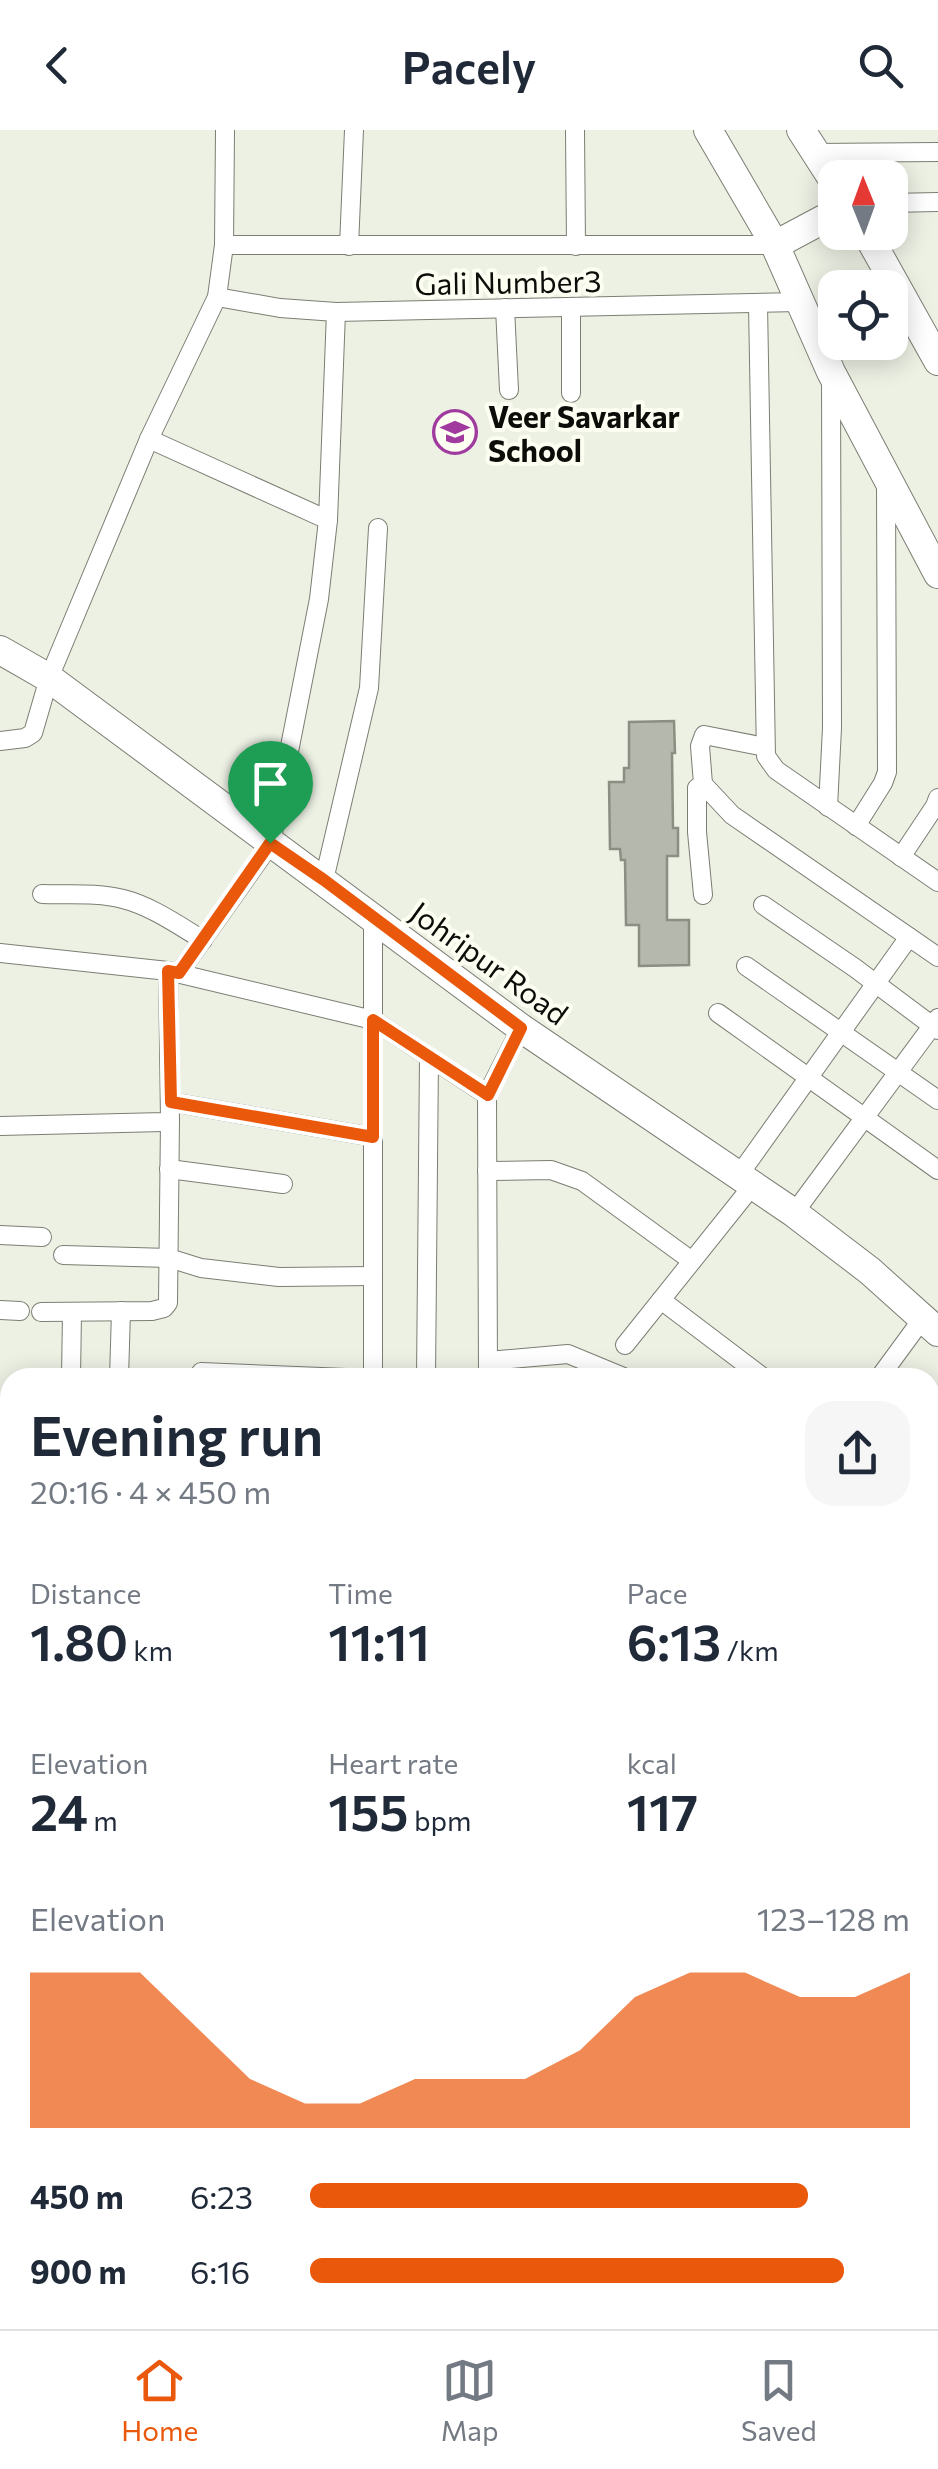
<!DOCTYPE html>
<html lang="en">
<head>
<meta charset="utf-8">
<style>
	:root { --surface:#fff; --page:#f6f6f7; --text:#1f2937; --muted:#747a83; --line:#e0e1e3; --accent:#ea580c }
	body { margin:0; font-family:Commissioner,sans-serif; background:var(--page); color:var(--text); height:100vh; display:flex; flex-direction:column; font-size:38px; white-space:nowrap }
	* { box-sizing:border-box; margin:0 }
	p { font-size:32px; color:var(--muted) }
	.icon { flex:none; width:55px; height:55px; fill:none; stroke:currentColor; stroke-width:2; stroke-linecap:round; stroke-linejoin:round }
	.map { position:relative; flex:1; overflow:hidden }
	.sheet { position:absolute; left:0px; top:1238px; width:940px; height:962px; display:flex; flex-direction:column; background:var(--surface); border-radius:30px 30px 0 0; box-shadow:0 5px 25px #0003 }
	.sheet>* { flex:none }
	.needle { width:65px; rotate:359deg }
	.controls { position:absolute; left:818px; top:30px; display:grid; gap:20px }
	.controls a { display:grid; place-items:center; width:90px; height:90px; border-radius:20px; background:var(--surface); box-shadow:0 5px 25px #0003; font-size:50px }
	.pin { position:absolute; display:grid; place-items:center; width:85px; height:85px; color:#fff; margin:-102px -42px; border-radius:50% 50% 50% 0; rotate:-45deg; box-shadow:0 0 10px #0007 }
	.pin .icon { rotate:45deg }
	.round { display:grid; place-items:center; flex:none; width:105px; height:105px; border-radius:30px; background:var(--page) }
	.summary { display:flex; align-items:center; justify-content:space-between; height:170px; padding:0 30px }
	h1 { font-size:55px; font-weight:600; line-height:75px }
	.metrics { display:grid; grid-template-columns:repeat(3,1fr); gap:15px; height:170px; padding:10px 30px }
	.metrics div { display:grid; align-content:center }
	.metrics b { font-size:50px; font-weight:600 }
	.metrics small { font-size:28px; font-weight:400 }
	.metrics p { font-size:28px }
	.chart { height:280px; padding:20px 30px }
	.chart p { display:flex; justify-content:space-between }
	.chart svg { width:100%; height:180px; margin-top:10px; fill:var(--accent); opacity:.7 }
	ul { padding:0 30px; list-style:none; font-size:32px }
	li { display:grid; grid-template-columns:160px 120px 1fr; align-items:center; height:75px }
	li i { height:25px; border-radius:12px; background:var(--accent) }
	header { display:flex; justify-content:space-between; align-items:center; height:130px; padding:0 30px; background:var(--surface); font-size:45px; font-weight:600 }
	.dock { display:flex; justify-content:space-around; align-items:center; height:140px; border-top:2px solid var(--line); background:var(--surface); font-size:28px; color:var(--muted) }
	.dock a { display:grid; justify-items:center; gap:5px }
	.dock .active { color:var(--accent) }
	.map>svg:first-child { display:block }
	.building { fill:#b5b8ac; stroke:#8c8e83; stroke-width:2.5 }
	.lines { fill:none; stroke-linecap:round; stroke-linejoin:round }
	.street-casing { stroke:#7b7e73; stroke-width:20 }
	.secondary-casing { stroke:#7b7e73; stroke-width:30 }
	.street { stroke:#fff; stroke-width:18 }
	.secondary { stroke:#fff; stroke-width:28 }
	.route-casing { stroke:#fff; stroke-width:20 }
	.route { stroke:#ea580c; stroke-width:12 }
	.labels { text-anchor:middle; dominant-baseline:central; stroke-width:8; stroke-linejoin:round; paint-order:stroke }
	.street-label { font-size:30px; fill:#0c0d09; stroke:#fbfef1 }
	.poi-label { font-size:30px; font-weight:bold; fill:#0c0d09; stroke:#fbfef1; text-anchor:start }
</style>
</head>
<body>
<header><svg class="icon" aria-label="back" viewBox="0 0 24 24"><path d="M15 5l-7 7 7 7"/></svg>Pacely<svg class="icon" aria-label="search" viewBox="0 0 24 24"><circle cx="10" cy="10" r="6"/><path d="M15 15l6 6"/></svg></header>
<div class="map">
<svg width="938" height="2199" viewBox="0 0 938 2199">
	<rect width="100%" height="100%" fill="#edf1e4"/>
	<polygon class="building" points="674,591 675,623 672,623 673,698 678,698 678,726 667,726 667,790 689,790 689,835 639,836 639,795 626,795 625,730 621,730 620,719 610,719 609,652 624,652 624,638 629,638 629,592"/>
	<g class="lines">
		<g class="street-casing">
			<g id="street">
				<polyline points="575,0 576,116"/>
				<polyline points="814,23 938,22"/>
				<polyline points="890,73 938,72"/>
				<polyline points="224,115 775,115"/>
				<polyline points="349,116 354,0"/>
				<polyline points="217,167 280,178 336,182 800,172"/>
				<polyline points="758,174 766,626 776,640 938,752"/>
				<polyline points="505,178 509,260"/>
				<polyline points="571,178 571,263"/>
				<polyline points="149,309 328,390"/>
				<polyline points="0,611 25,608 33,603 49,548 149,309 217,167 224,115 225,0"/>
				<polyline points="703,654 732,685 938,827"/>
				<polyline points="828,677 832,598 831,247"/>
				<polyline points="856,696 883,653 887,642 886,353"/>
				<polyline points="901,727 935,676 938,668"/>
				<polyline points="324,750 369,558 378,398"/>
				<path d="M42,764C68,765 97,762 123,769C151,776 178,795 203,810"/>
				<polyline points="703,765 697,702 697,658 703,654 700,616 704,605 765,617"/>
				<polyline points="763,775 855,838 938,900"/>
				<polyline points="373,786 373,1248"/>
				<polyline points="0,823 168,841 373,890 487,965"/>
				<polyline points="746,836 938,970"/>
				<polyline points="179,843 271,713 319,469 328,390 336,182"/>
				<polyline points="718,883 938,1040"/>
				<polyline points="171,972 373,1007"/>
				<polyline points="0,996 163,992 170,990 168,841"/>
				<polyline points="169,1039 283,1054"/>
				<polyline points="487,1041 551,1040 582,1051 692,1131"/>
				<polyline points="739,1045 909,807"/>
				<polyline points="794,1083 938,888"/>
				<polyline points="0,1105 42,1107"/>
				<polyline points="63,1125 169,1128 201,1138 279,1147 373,1146"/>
				<polyline points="661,1170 764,1248"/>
				<polyline points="0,1180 20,1181"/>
				<polyline points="41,1182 152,1181 164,1178 168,1173 170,990"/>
				<polyline points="625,1215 753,1055"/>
				<polyline points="488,1231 568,1224 626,1248"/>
				<polyline points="201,1242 346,1248"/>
				<polyline points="71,1248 72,1182"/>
				<polyline points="119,1248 121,1181"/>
				<polyline points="426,1248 429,928"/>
				<polyline points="488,1248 487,965 521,898"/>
				<polyline points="879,1248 923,1188"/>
				<polyline points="930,1286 938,1293"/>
				<polyline points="930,1368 938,1376"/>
				<polyline points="0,1401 10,1401"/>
				<polyline points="0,1436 10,1437"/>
				<polyline points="930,1446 938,1454"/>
				<polyline points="930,1520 938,1527"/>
				<polyline points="930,1623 938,1615"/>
				<polyline points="0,1630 10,1630"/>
				<polyline points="930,1705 938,1698"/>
				<polyline points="0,1738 10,1738"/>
				<polyline points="930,1762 938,1763"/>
				<polyline points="930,1804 938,1805"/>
				<polyline points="0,1901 10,1901"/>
				<polyline points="930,1913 938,1914"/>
				<polyline points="930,1940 938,1940"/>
				<polyline points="0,1950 10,1950"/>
				<polyline points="930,1982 938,1982"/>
				<polyline points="0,2022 10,2023"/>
				<polyline points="930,2091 938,2091"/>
				<polyline points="0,2092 5,2093"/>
				<polyline points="930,2165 938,2164"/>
				<polyline points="709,2190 709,2199"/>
				<polyline points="529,2199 529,2190"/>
				<polyline points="770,2199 771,2190"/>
			</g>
		</g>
		<g class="secondary-casing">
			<g id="secondary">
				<polyline points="708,0 775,115 831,242 938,444"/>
				<polyline points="801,0 835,53"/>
				<polyline points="866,102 938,231"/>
				<polyline points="775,115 835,83"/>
				<polyline points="0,520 49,548 521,898 794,1083 870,1141 938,1202"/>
			</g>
		</g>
		<use href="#street" class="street"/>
		<use href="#secondary" class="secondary"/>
	</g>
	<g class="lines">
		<g class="route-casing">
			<polygon id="route" points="270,713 324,750 521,898 488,965 373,890 373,1007 171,972 168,841 179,843"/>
		</g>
		<use href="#route" class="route"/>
	</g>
	<defs>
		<g id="school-ring" transform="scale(2.25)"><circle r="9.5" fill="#fbfef1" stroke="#a03a9f" stroke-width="1.5"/><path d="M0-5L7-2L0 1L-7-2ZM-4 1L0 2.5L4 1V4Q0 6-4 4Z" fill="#a03a9f"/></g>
	</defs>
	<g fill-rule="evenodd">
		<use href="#school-ring" x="455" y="302"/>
	</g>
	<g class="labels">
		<g class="street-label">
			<text transform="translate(508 151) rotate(-1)">Gali Number3</text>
			<text transform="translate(490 832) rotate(36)">Johripur Road</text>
		</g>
		<g class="poi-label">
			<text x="488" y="285">Veer Savarkar<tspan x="488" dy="34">School</tspan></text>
		</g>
	</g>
</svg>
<div class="controls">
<a><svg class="needle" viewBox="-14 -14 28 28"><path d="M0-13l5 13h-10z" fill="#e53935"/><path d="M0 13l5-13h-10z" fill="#747a83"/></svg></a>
<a><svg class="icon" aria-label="locate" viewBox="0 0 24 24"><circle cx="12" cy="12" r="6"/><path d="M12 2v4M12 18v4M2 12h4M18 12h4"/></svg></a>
</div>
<div class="pin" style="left:270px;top:713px;background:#1e9e55"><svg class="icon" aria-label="arrive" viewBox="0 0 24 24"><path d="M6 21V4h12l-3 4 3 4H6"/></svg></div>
<section class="sheet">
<div class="summary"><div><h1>Evening run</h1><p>20:16 · 4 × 450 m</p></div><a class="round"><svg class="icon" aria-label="share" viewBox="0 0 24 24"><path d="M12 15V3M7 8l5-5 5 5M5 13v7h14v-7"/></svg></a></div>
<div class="metrics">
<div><p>Distance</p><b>1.80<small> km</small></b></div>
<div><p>Time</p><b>11:11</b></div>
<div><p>Pace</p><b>6:13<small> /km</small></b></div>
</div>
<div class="metrics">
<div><p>Elevation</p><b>24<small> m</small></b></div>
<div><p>Heart rate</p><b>155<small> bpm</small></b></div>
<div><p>kcal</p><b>117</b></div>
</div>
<div class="chart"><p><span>Elevation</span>123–128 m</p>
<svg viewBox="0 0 160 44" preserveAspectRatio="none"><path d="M0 44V6L10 6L20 6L30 19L40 32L50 38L60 38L70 32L80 32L90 32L100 25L110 12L120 6L130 6L140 12L150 12L160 6V44z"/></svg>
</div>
<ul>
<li><b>450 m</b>6:23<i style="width:83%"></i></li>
<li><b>900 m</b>6:16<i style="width:89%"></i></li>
</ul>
</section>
</div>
<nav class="dock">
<a class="active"><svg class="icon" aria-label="home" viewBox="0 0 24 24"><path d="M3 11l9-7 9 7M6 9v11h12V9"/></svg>Home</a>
<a><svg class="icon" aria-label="map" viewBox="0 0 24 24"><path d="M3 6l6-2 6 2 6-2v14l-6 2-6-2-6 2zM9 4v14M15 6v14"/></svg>Map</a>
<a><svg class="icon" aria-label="saved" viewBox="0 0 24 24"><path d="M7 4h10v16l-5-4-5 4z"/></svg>Saved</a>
</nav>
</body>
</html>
